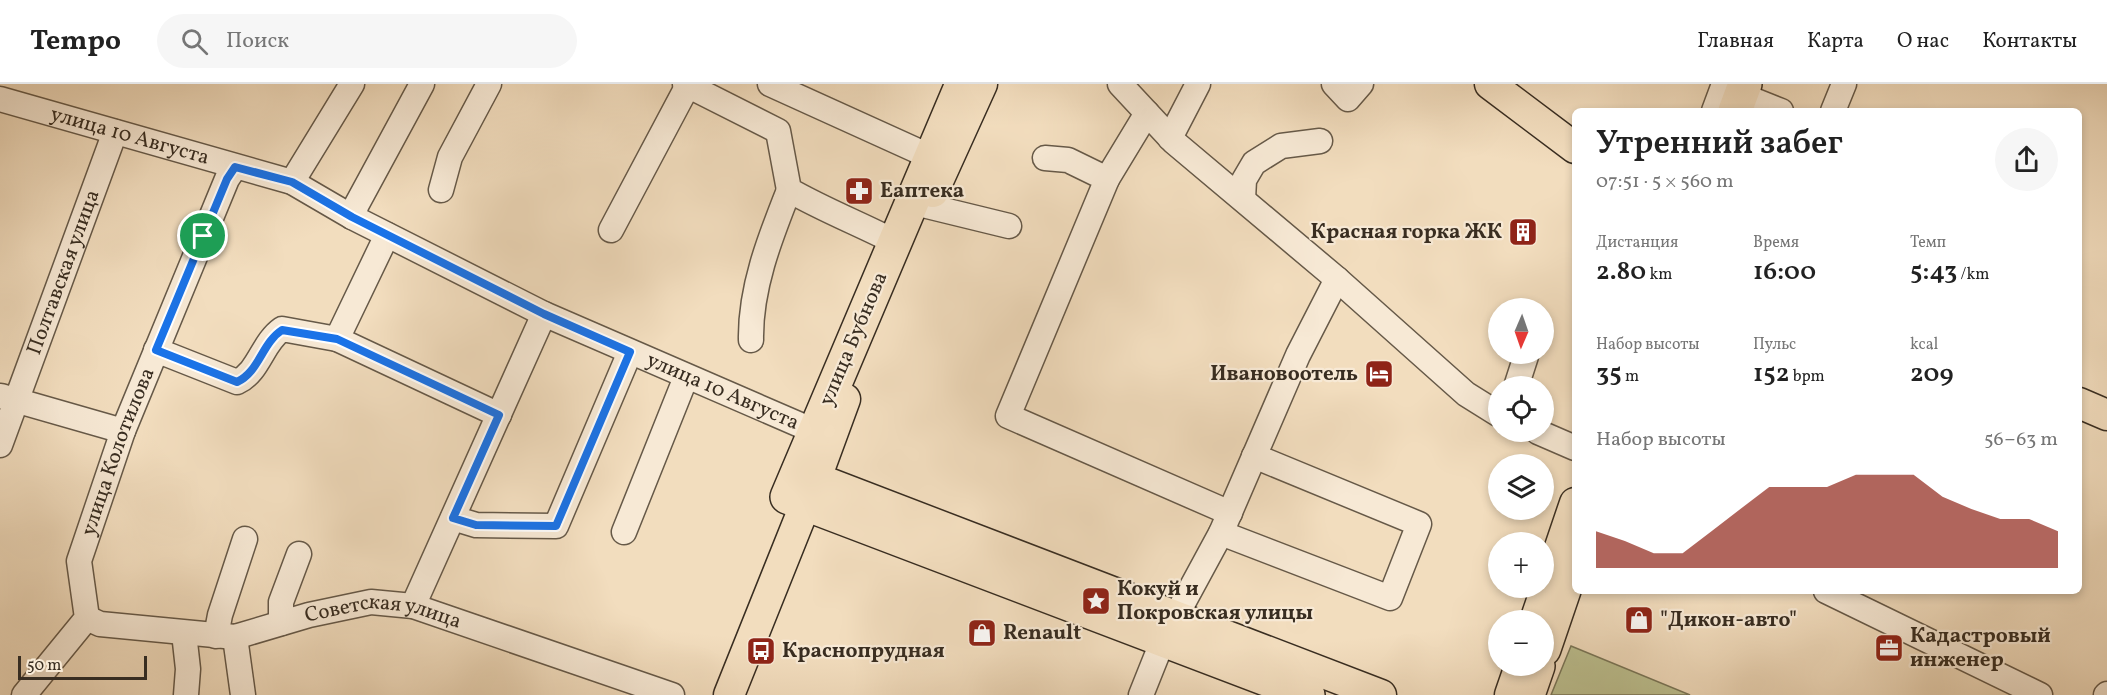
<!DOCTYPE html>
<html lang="ru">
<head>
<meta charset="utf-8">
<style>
	:root { --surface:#fff; --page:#f6f6f6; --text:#222; --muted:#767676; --line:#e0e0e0; --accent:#8f2418 }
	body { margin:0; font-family:Vollkorn,serif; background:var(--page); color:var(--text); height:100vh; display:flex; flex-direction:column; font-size:22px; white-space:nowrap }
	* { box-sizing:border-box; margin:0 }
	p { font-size:20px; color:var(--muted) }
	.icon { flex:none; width:33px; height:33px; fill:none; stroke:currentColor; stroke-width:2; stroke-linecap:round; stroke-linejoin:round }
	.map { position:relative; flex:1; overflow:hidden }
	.panel { position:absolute; left:1572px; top:24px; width:510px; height:486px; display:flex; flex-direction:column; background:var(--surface); border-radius:9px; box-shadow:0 3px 9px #0003 }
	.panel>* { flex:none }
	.needle { width:39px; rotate:182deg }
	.controls { position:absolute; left:1488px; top:214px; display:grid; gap:12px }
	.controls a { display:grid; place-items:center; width:66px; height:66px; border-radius:50%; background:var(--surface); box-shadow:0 3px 9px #0003; font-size:30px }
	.scale { position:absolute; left:18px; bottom:15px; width:129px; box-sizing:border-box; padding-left:6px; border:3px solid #382d21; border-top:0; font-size:16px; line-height:21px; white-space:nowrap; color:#382d21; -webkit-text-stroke:4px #f7e9d5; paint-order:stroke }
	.pin { position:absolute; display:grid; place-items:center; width:51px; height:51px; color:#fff; margin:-26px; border:3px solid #fff; border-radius:50%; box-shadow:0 2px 6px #0007 }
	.round { display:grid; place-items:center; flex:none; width:63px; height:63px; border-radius:32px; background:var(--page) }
	.summary { display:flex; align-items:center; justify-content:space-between; height:102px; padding:0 24px }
	h1 { font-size:33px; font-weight:600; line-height:45px }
	.figures { display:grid; grid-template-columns:repeat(3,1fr); gap:9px; height:102px; padding:6px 24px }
	.figures div { display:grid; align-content:center }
	.figures b { font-size:26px; font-weight:600 }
	.figures small { font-size:16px; font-weight:400 }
	.figures p { font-size:16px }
	.chart { height:168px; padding:12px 24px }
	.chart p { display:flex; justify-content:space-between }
	.chart svg { width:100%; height:108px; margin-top:6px; fill:var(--accent); opacity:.7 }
	header { display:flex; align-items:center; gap:36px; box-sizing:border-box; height:84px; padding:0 30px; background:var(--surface); border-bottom:2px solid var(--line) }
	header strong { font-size:28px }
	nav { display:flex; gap:33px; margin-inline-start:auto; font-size:21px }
	.search { width:420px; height:54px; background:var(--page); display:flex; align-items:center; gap:15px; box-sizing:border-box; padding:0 21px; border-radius:33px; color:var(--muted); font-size:22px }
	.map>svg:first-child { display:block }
	.green { fill:#bcc090; stroke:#7a7658; stroke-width:1.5 }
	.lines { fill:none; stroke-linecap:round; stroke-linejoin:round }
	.minor-casing { stroke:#665948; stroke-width:27 }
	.major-casing { stroke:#382d21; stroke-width:33 }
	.highway-casing { stroke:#382d21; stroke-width:36 }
	.minor { stroke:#f7e9d5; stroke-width:24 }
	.major { stroke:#f2ddbe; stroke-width:30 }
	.highway { stroke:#f2ddbe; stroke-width:33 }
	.route-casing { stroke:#fff; stroke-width:12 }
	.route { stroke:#1a73e8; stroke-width:8 }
	.labels { text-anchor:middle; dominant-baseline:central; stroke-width:4.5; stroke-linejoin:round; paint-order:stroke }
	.street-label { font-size:21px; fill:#382d21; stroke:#f7e9d5 }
	.poi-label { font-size:21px; font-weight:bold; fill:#382d21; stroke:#f7e9d5; text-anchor:start }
</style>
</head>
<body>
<header>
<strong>Tempo</strong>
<div class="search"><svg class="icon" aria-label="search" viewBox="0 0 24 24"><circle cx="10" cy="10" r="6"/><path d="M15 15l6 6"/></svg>Поиск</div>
<nav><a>Главная</a><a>Карта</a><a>О нас</a><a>Контакты</a></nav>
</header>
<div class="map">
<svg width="2107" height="611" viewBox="0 0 2107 611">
	<rect width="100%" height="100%" fill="#f2ddbe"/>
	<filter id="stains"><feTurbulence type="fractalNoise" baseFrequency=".00333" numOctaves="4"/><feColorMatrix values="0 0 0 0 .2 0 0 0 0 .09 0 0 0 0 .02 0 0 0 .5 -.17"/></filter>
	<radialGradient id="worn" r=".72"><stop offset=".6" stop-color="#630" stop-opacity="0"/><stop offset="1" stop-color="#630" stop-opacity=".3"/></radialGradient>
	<polygon class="green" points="1571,562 1690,611 1551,611"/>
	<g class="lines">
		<g class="minor-casing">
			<g id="minor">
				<path d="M685,0L778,47L789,106C824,126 860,140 895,158"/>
				<polyline points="770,0 931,73"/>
				<polyline points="1120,0 1174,58 1337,195 1466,310 1498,330"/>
				<polyline points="1334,0 1348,15 1361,0"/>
				<polyline points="1741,11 1781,27"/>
				<path id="s1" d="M0,15L292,98L352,133L544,230L814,347"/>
				<polyline points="1714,27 1724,0"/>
				<polyline points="1833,27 1844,0"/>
				<polyline points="1170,54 1198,0"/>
				<polyline points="1045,74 1068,76 1107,95 1008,332 1230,429"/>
				<polyline points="1107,95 1147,29"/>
				<polyline points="292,98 352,0"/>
				<polyline points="441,106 450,73 489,0"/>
				<polyline points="1243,115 1244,96 1254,79 1281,62 1320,57"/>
				<polyline points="927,122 1009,142"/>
				<polyline points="352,133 357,120 422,0"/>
				<polyline points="611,146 688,1"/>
				<polyline points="337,255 499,331"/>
				<path d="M751,256C750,204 770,154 789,106"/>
				<path d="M156,266L237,298C259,288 262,259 282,245L337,255L387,151"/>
				<polyline points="1516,303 1526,272"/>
				<polyline points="1,312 123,347"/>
				<polyline points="1538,348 1575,364"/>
				<path id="s2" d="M0,361L115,48"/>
				<polyline points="453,434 476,441 556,442 630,268"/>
				<polyline points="624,448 686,293"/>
				<polyline points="1221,449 1390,514 1419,440 1254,372"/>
				<polyline points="1826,507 2040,611"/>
				<polyline points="413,522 544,230"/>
				<path id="s3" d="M87,534L100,540L235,553L309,531L371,518L413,522L672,611"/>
				<polyline points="281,539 281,518 299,470"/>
				<polyline points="184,549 188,585 186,611"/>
				<polyline points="216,552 220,531 245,455"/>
				<polyline points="235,553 243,611"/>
				<path id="s4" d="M24,611L87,534L79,477L123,347L227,95L235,83"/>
				<polyline points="1141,611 1163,556 1221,449 1298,271 1337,195"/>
				<polyline points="2106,611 2107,610"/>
			</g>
		</g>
		<g class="major-casing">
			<g id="major">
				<polyline points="1490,0 1575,64"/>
				<polyline points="933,108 982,0"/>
				<polyline points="2079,319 2107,331"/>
				<polyline points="797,387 1381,611"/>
				<polyline points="1535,537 1575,419"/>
				<polyline points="729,611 816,394 845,315"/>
				<polyline points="1510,611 1520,582"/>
			</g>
		</g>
		<g class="highway-casing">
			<g id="highway">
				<polyline points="962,0 787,413 1308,611"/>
				<polyline points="1735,27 1745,0"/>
				<polyline points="1544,565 1575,474"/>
				<polyline points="1528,611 1538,582"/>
			</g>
		</g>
		<use href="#minor" class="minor"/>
		<use href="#major" class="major"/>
		<use href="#highway" class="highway"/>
	</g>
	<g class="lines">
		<g class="route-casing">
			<path id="route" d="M235,83L292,98L352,133L544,230L630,268L556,442L476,441L453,434L499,331L337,255L282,246C262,259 259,288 237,298L156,266L227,95Z"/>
		</g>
		<use href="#route" class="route"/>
	</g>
	<defs>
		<g id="pharmacy-square" transform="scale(1.5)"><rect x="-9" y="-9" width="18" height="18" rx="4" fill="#8f2418" stroke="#f7e9d5"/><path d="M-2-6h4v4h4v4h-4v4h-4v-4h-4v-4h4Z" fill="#fff"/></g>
		<g id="building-square" transform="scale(1.5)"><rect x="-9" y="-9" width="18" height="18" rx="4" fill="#8f2418" stroke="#f7e9d5"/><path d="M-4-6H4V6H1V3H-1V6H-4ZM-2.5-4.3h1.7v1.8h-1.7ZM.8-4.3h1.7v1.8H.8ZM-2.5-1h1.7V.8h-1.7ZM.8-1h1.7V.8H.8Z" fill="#fff"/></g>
		<g id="hotel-square" transform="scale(1.5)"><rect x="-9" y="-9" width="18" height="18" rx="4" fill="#8f2418" stroke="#f7e9d5"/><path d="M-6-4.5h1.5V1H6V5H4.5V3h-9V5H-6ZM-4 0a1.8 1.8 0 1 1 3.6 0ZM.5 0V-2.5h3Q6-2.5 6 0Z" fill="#fff"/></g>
		<g id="sight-square" transform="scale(1.5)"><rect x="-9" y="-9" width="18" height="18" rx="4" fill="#8f2418" stroke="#f7e9d5"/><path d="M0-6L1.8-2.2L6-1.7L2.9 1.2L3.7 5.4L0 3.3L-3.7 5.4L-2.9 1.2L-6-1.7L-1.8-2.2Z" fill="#fff"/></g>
		<g id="shop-square" transform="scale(1.5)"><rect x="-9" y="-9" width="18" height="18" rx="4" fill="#8f2418" stroke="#f7e9d5"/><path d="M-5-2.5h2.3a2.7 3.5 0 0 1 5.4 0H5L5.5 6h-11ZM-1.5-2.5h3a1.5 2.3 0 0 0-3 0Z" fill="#fff"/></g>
		<g id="office-square" transform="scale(1.5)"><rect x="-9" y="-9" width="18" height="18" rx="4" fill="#8f2418" stroke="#f7e9d5"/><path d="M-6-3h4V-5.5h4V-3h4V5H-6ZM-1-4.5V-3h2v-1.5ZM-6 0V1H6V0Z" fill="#fff"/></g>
		<g id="bus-square" transform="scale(1.5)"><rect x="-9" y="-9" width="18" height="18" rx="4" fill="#8f2418" stroke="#f7e9d5"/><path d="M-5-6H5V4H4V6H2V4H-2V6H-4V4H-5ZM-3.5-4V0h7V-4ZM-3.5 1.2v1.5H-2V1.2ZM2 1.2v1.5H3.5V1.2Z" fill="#fff"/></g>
	</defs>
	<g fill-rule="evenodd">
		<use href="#pharmacy-square" x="859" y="107"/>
		<use href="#building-square" x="1523" y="148"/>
		<use href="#hotel-square" x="1379" y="290"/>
		<use href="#sight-square" x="1096" y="517"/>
		<use href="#shop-square" x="1639" y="536"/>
		<use href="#shop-square" x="982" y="549"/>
		<use href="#office-square" x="1889" y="564"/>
		<use href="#bus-square" x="761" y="567"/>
	</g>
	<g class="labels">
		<g class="street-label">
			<text stroke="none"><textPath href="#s1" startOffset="135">улица 10 Августа</textPath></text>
			<text stroke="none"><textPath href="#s2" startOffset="184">Полтавская улица</textPath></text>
			<text transform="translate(854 255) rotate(-67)">улица Бубнова</text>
			<text stroke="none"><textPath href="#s1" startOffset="783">улица 10 Августа</textPath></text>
			<text stroke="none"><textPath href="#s4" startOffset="273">улица Колотилова</textPath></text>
			<text stroke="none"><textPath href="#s3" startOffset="303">Советская улица</textPath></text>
		</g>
		<g class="poi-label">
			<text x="880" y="107">Еаптека</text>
			<text x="1502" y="148" text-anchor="end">Красная горка ЖК</text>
			<text x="1358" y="290" text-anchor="end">Ивановоотель</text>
			<text x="1117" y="505">Кокуй и<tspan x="1117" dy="24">Покровская улицы</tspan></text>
			<text x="1660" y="536">"Дикон-авто"</text>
			<text x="1003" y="549">Renault</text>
			<text x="1910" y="552">Кадастровый<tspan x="1910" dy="24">инженер</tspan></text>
			<text x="782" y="567">Краснопрудная</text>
		</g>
	</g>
	<rect width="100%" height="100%" filter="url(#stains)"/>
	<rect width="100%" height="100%" fill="url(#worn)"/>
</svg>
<div class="controls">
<a><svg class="needle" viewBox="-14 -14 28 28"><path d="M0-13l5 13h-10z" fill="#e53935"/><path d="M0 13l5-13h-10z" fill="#767676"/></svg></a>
<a><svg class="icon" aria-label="locate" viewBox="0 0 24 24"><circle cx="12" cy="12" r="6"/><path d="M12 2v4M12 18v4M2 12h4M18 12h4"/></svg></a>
<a><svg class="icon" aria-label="layers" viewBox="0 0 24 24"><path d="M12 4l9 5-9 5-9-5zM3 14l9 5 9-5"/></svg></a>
<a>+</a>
<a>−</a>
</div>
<div class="scale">50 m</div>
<div class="pin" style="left:203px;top:152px;background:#1e9e55"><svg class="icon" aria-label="arrive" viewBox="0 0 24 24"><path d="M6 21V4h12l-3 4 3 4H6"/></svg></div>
<section class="panel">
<div class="summary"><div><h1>Утренний забег</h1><p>07:51 · 5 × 560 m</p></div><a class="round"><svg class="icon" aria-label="share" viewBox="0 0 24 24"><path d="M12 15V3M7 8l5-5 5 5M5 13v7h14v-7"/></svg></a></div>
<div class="figures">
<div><p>Дистанция</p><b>2.80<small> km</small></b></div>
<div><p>Время</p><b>16:00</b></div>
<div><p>Темп</p><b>5:43<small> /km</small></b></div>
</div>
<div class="figures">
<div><p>Набор высоты</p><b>35<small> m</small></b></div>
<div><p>Пульс</p><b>152<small> bpm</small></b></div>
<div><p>kcal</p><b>209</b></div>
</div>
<div class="chart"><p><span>Набор высоты</span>56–63 m</p>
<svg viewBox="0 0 160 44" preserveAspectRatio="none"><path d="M0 44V29L10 33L20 38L30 38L40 29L50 20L60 11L70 11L80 11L90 6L100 6L110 6L120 15L130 20L140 24L150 24L160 29V44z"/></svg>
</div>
</section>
</div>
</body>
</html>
